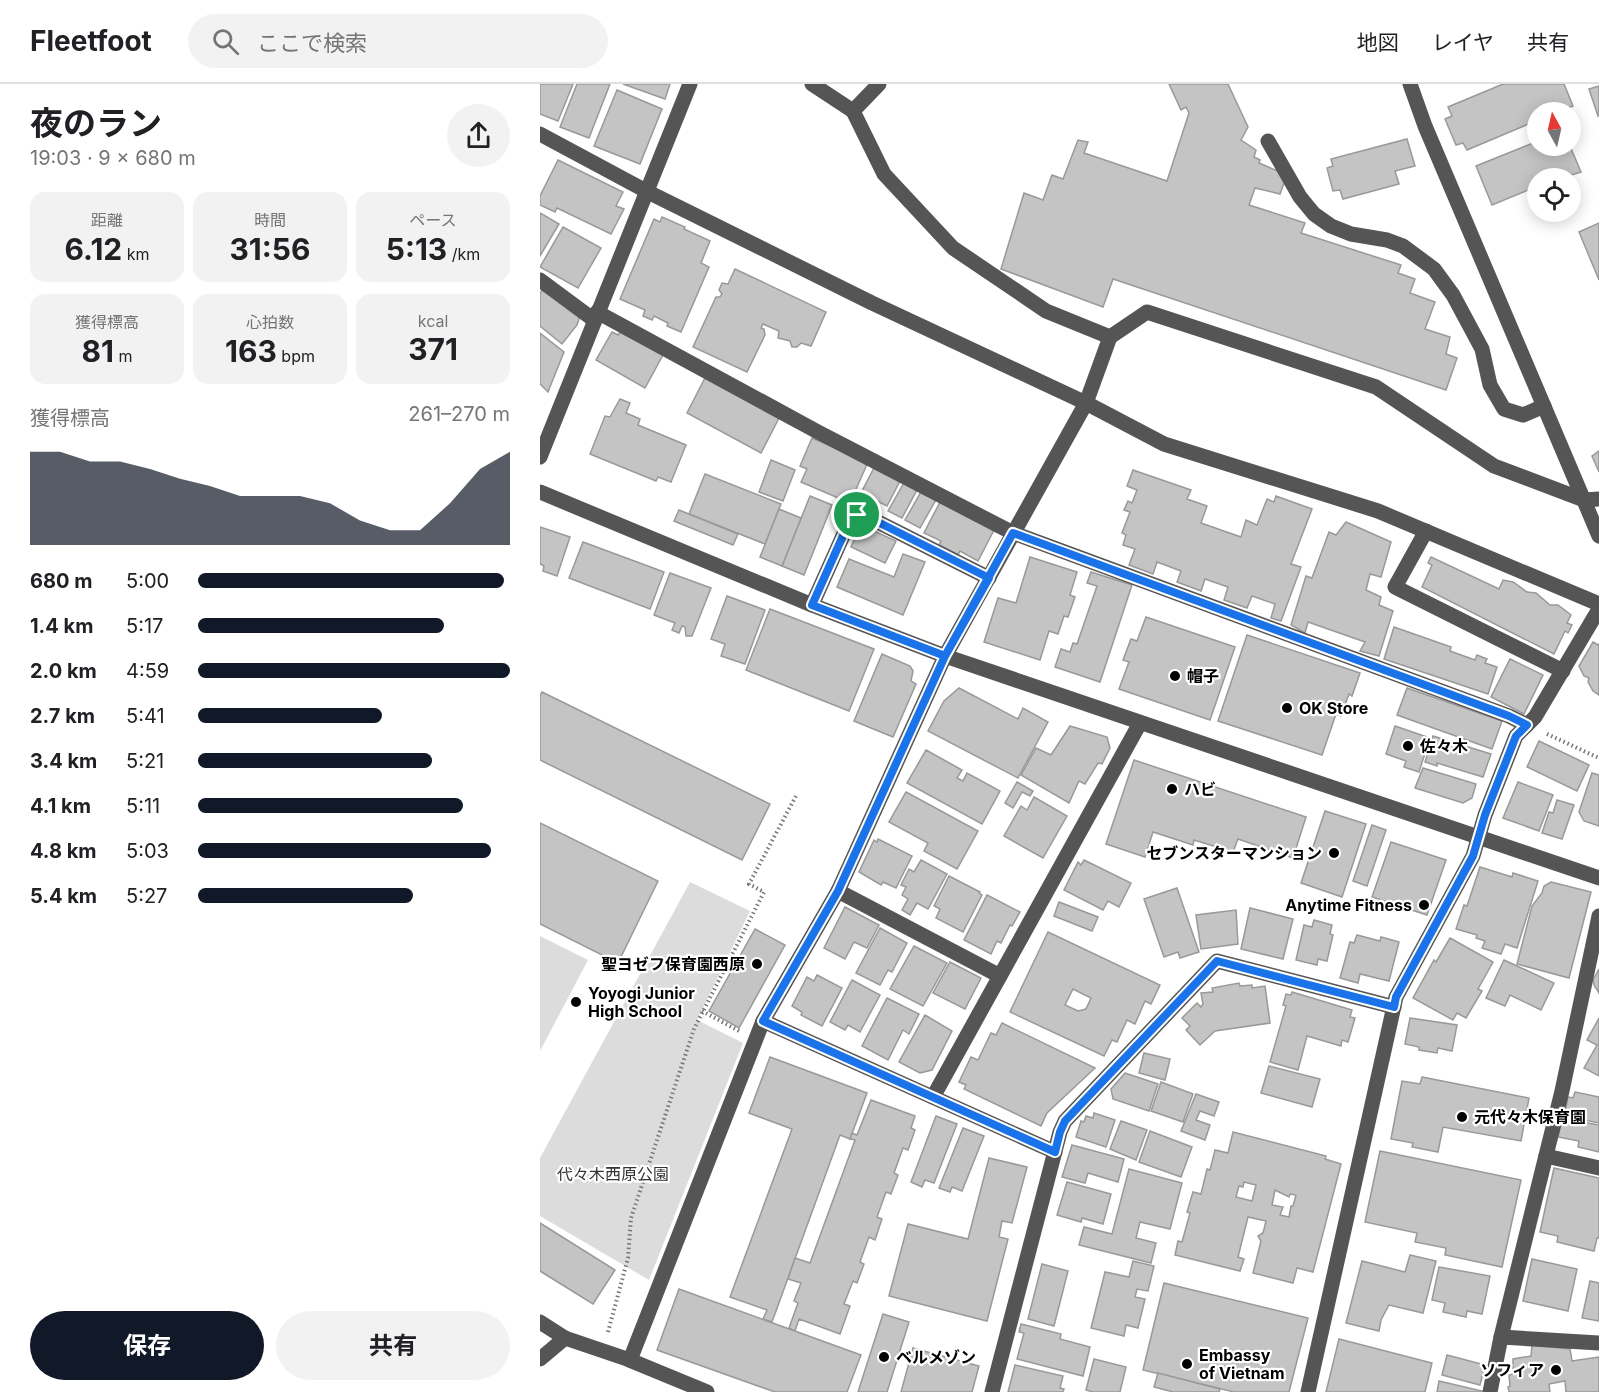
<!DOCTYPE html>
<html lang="ja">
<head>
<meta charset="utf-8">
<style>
	:root { --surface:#fff; --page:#f2f2f2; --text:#202124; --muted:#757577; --line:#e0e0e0; --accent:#111827 }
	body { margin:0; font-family:Inter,"Noto Sans JP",sans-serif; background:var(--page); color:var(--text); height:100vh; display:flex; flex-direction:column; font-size:22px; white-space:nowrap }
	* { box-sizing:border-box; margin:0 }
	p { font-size:20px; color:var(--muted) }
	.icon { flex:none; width:33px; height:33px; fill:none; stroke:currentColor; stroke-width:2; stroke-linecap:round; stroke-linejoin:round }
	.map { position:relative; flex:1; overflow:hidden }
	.details { display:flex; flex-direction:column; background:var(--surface); width:540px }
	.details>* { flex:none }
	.needle { width:39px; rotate:352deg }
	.buttons { position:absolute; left:987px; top:18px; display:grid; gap:12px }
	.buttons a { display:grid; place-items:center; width:54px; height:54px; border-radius:50%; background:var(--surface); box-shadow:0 3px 15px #0003; font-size:30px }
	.pin { position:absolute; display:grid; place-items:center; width:51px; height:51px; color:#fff; margin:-26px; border:3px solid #fff; border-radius:50%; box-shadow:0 2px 6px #0007 }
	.round { display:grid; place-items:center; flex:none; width:63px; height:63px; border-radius:32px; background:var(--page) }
	.head { display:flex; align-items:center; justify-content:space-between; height:102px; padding:0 30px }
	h1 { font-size:33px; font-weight:700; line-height:45px }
	.stats { display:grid; grid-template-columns:repeat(3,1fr); gap:9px; height:102px; padding:6px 30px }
	.stats div { display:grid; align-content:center; border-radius:15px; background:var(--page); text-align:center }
	.stats b { font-size:30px; font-weight:700 }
	.stats small { font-size:16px; font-weight:400 }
	.stats p { font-size:16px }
	.chart { height:168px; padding:12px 30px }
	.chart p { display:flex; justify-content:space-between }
	.chart svg { width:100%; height:108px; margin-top:6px; fill:var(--accent); opacity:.7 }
	.button { display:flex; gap:12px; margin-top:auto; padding:12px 30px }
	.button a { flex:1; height:69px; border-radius:36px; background:var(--accent); color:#fff; font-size:24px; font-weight:700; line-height:69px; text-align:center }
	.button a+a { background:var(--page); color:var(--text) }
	ul { padding:0 30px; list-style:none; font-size:20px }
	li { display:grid; grid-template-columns:96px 72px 1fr; align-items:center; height:45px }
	li i { height:15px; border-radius:8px; background:var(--accent) }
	header { display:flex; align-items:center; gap:36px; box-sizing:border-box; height:84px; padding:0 30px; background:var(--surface); border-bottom:2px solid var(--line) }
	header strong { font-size:28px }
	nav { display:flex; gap:33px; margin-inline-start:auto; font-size:21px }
	.search { width:420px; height:54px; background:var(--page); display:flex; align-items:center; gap:15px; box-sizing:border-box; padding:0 21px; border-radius:33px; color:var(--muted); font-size:22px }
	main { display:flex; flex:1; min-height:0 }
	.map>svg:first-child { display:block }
	.green { fill:#dcdcdc }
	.building { fill:#c4c4c4; stroke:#999; stroke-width:1.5; fill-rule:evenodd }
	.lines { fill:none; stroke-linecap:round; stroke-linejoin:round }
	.path { stroke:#777; stroke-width:4; stroke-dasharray:1.5 3; stroke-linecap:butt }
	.minor { stroke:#555; stroke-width:15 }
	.route-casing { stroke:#fff; stroke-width:12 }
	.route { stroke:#1a73e8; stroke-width:8 }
	.poi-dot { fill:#000; stroke:#fff; stroke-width:2 }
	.labels { text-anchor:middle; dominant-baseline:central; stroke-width:4.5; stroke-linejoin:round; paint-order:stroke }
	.poi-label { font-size:16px; font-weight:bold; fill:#000; stroke:#fff; text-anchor:start }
	.park-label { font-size:16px; fill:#333; stroke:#fff }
</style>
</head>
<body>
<header>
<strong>Fleetfoot</strong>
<div class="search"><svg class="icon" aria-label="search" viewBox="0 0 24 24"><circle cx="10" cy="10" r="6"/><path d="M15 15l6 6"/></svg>ここで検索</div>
<nav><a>地図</a><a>レイヤ</a><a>共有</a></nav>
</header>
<main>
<section class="details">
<div class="head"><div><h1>夜のラン</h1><p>19:03 · 9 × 680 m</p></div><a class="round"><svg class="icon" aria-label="share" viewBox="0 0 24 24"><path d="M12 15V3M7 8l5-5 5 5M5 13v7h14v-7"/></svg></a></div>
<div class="stats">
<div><p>距離</p><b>6.12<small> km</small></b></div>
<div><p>時間</p><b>31:56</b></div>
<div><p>ペース</p><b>5:13<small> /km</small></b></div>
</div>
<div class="stats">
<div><p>獲得標高</p><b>81<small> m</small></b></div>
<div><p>心拍数</p><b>163<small> bpm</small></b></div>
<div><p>kcal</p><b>371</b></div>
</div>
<div class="chart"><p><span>獲得標高</span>261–270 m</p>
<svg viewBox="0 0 160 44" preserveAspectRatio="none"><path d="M0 44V6L10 6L20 10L30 10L40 13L50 17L60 20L70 24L80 24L90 24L100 27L110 34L120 38L130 38L140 27L150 13L160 6V44z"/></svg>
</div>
<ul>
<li><b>680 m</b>5:00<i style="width:98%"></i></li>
<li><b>1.4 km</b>5:17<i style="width:79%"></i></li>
<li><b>2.0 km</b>4:59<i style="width:100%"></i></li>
<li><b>2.7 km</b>5:41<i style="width:59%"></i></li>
<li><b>3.4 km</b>5:21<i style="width:75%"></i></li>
<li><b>4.1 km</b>5:11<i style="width:85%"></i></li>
<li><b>4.8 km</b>5:03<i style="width:94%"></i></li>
<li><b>5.4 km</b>5:27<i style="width:69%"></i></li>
</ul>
<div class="button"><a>保存</a><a>共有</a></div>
</section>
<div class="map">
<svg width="1059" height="1308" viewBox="0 0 1059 1308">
	<rect width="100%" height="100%" fill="#fff"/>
	<g class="green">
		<polygon points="150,798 210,827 157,936 203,959 109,1196 0,1132 0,1074"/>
		<polygon points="0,852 48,876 0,967"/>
	</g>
	<g class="building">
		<polygon points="0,0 33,0 18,37 0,30"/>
		<polygon points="37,0 70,0 49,54 20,43"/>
		<polygon points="83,0 130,0 125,15"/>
		<polygon points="629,0 688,0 708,43 701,56 716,66 714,73 720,76 719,79 747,91 740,110 715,104 709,121 765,139 761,149 861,181 858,189 875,195 870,209 895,218 885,245 910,253 906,270 917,274 906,306 573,195 563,223 461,185 484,109 503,116 512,91 523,95 538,56 548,58 544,69 627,97 649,29 646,23 641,26"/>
		<polygon points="963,0 1024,0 1033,22 1017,28 998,28 998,36 927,66 923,59 916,61 905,35 912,32 908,23"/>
		<polygon points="1059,2 1059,31 1058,32 1049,5"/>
		<polygon points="77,6 122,25 100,80 54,62"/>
		<polygon points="867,55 875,82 855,87 859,100 803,115 800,106 793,107 787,84 793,82 791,75"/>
		<polygon points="998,57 998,62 1030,62 1041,88 1028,92 1028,94 998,94 998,102 952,121 936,82"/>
		<polygon points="18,76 83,108 76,122 84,125 71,150 17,124 15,128 0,121 0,112"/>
		<polygon points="0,129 19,140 0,172"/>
		<polygon points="122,133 145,143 144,145 170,157 161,179 169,183 141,248 127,242 128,239 114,232 112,236 103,232 105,226 80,215 114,135 120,138"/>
		<polygon points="1059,139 1059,196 1039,148"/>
		<polygon points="23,143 61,164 38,204 0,183"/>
		<polygon points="195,185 286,228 271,262 261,259 257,263 252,263 250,257 238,254 239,247 223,240 221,244 224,245 225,251 207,288 153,263 176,213 180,213 182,210 179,206 182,199 188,200"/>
		<polygon points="5,203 40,232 37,241 22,260 0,242 0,209"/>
		<polygon points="72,248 78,251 80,248 124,269 105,304 56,276"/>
		<polygon points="0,249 24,268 8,308 0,300"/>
		<polygon points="166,292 240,332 221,369 147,329"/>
		<polygon points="80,315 90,319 86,329 100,335 98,341 146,361 131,398 118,393 116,397 50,370 65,332 70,333"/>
		<polygon points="272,354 328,378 310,419 261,398 267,385 260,382"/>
		<polygon points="1059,367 1059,388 1052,372"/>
		<polygon points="231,376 255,386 243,417 219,408"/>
		<polygon points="335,382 361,395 347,422 321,409"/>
		<polygon points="593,386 651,406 647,415 667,422 661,439 701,453 706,436 717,441 727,415 734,418 736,412 772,425 751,480 761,483 741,537 731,534 735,520 712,512 707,524 684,516 688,503 665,495 661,507 637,498 641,487 617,478 613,490 589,481 595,465 583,461 586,451 582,449 590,428 584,426 588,417 592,419 597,406 587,402"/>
		<polygon points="165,390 241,420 225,460 149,430"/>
		<polygon points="365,397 378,404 362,434 348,427"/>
		<polygon points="382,406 397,414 380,444 365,436"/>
		<polygon points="270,412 292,421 264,491 242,482"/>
		<polygon points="400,418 454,446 438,477 420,467 418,471 399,461 401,457 384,449"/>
		<polygon points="239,425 261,434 242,482 220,473"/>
		<polygon points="139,426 198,450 193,461 134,437"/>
		<polygon points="806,438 851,458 841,493 830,490 826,506 841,513 839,521 853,527 839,572 820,567 825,558 768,538 765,549 751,541 766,492 772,494 789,448 796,451"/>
		<polygon points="321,441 356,457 345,479 311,463"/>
		<polygon points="0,443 30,453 17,492 3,487 4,482 0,480"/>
		<polygon points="43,458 124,488 110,525 29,494"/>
		<polygon points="363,470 385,478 363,531 297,503 309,475 354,493"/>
		<polygon points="490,473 537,488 530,511 535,513 528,533 524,532 518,550 509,547 500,576 444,558 458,514 476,519"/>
		<polygon points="891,473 959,505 963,496 973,498 987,508 996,509 1010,521 1018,521 1031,531 1027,539 1032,541 1028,549 1025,547 1014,570 882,503 892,481 888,479"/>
		<polygon points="551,488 592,501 560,598 515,583 521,565 530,568 533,559 537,560 557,502 547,499"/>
		<polygon points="130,489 171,504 152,552 146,552 145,543 142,542 139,549 132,546 135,539 114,531"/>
		<polygon points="187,512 225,526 205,580 181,572 185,560 171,555"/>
		<polygon points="230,525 334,565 309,627 206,586"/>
		<polygon points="606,533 695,563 670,636 579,605 589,578 583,576 591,555 597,557"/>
		<polygon points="854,543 911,563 910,567 935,576 937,571 947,575 945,579 957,583 948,610 844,575"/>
		<polygon points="707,551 820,589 812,612 809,610 801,632 796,630 782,671 678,637"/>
		<polygon points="1053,558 1058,561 1059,560 1059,611 1053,607 1048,598 1049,594 1044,592 1039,582"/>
		<polygon points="342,570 370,582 373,587 371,597 376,600 353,653 314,637"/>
		<polygon points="970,575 1003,591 984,630 951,613"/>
		<polygon points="419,604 478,635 483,624 508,638 478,694 388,647 404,617"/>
		<polygon points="867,604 962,637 952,665 857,631"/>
		<polygon points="2,608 230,720 202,776 0,676 0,612"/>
		<polygon points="530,642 567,653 570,664 562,680 558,679 545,700 539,697 529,719 481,691 496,664 511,671"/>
		<polygon points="855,642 890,654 879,688 864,683 866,677 846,670"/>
		<polygon points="893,652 951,670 943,693 897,679 897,682 885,678"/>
		<polygon points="999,657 1049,681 1037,707 987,683"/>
		<polygon points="386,666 422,686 417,694 423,697 427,689 460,707 442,740 367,699"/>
		<polygon points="594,676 766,733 753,774 698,755 693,768 654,756 653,761 613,748 605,773 566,760"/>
		<polygon points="883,684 936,700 932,714 923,719 875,704"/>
		<polygon points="1052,689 1059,691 1059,742 1044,737 1039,728"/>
		<polygon points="477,698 493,707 490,712 482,708 473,724 465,719"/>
		<polygon points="978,698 1013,711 999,747 963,734"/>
		<polygon points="366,708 438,747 417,785 384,767 388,759 349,738"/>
		<polygon points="494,713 527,732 503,774 464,752 481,722 487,726"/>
		<polygon points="1017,716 1034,721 1022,755 1002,749 1009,728 1013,729"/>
		<polygon points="785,727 826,740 802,813 761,799"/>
		<polygon points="0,739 118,797 78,879 0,840"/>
		<polygon points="832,741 846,746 827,802 813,797"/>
		<polygon points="338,755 372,772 356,804 343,798 341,801 319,788 334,756 337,758"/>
		<polygon points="851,758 906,776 887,831 832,813"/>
		<polygon points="381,776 407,790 388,825 377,819 370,831 362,826 368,815 362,811 366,803 361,801 369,785 374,788"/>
		<polygon points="544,776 591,799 579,823 568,817 563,826 524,806 538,778 541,781"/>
		<polygon points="940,783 972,793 973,789 998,797 977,864 965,860 961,870 942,864 945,857 936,854 937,851 916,845 924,821 927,822"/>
		<polygon points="409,792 440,808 439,809 442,811 423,848 396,834 400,825 394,822"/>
		<polygon points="1011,798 1051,808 1029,894 977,880 992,822 1002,809 1004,802"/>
		<polygon points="637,804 659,868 640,874 638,868 624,873 604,815"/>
		<polygon points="447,811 480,828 472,842 470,841 461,859 457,857 451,870 424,856"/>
		<polygon points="519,818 558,833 552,847 514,832"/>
		<polygon points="305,823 339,841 327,864 314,858 305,875 284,864"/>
		<polygon points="710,824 753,835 743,875 701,865"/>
		<polygon points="696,826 698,860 661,865 656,831"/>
		<polygon points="774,836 792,841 790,850 793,851 787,877 778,875 777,881 756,876 764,841 772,843"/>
		<polygon points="340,844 367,859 352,888 348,886 340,901 316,889"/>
		<polygon points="215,845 245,861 199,944 169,927"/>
		<path d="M508,848L620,901L611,920L605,917L595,940L587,936L577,958L572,956L564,972L470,928ZM533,905L551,914L546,925L538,927L525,921Z"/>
		<polygon points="817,851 840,857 841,853 859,858 849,897 820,890 818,899 800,894 810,858 814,859"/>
		<polygon points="910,854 953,878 938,905 942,907 926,934 917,929 913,936 873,914 894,876 896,878"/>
		<polygon points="374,862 407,879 383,922 350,905"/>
		<polygon points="964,876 1014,899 1001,926 970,911 965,922 946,914"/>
		<polygon points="410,878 441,894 425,925 393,909"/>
		<polygon points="1059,885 1059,909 1054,901 1053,896"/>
		<polygon points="277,891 302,904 282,942 261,931 262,928 252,922 267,893 274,897"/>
		<polygon points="312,896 340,911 320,948 308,941 305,946 290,938"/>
		<polygon points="699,899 700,902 712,901 712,904 725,902 730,939 675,947 660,961 646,946 650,942 642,934 657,919 661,923 663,920 661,909 673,908 672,904"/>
		<polygon points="752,908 812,926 810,933 815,934 808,958 802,956 801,962 767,952 758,986 730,978 746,922 743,921 746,910 751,911"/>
		<polygon points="347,914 379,930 369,950 363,946 348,976 322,962"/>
		<polygon points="385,931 412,947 392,986 380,989 359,978"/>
		<polygon points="870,934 917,941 912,967 898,964 897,969 879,966 879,963 865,960"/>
		<polygon points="1059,934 1059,992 1044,984 1057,961 1047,956"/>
		<polygon points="462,939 555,984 507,1029 501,1042 424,1005 426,1001 419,998 431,973 438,976 451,949 456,951"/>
		<polygon points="604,969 630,975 625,996 599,989"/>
		<polygon points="230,973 327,1009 310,1055 300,1051 232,1238 223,1235 227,1226 190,1213 252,1045 209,1029"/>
		<polygon points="729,982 780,995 772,1023 721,1009"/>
		<polygon points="585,989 618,1000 609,1027 573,1015 571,1005"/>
		<polygon points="882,993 989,1014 981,1057 903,1043 898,1068 872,1063 873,1059 851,1055 862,997 880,1000"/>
		<polygon points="621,998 653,1010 643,1038 611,1027"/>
		<polygon points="1035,1008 1059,1013 1059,1039 1030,1033 1030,1029 1025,1028 1028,1013 1033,1014"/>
		<polygon points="656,1010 679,1018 674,1032 660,1027 656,1036 670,1041 665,1056 641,1047"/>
		<polygon points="331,1016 375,1032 371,1044 375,1046 368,1066 363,1064 354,1089 358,1091 351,1110 346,1108 337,1133 342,1135 335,1156 329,1153 320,1178 324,1180 317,1199 313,1197 304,1220 310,1222 300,1250 259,1235 255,1247 249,1244 258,1219 254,1217 261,1199 248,1195 255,1174 270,1179 315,1056 310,1055 312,1049 317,1051"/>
		<polygon points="554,1029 575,1036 566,1063 536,1053 541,1037 544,1038 546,1032 553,1034"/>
		<polygon points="396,1032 417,1040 394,1099 385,1096 382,1103 371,1098"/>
		<polygon points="1022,1036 1031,1038 1032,1036 1059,1041 1059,1068 1038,1063 1039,1057 1018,1053"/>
		<polygon points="581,1037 607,1046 596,1076 570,1065"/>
		<polygon points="423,1044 444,1052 422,1107 412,1103 410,1108 399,1104"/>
		<polygon points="610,1047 652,1063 641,1093 599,1078"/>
		<path d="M693,1048L786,1072L785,1075L801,1080L773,1188L757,1184L753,1199L713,1189L721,1157L718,1152L723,1149L726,1137L708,1133L698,1173L704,1175L700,1187L635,1171L638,1157L642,1158L650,1129L647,1128L653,1108L661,1110L667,1085L670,1086L675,1066L688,1069ZM704,1098L716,1101L712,1117L696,1113L699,1102L703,1103ZM735,1106L749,1113L750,1110L756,1111L753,1122H751L749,1133L740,1131L743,1123L732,1121Z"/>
		<polygon points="532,1061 584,1075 578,1098 548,1089 545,1099 522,1093"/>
		<polygon points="840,1067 981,1096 962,1183 905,1171 906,1164 875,1158 877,1149 825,1138"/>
		<polygon points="449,1074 487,1083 472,1139 462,1137 459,1153 468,1155 447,1237 349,1212 368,1140 428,1155"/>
		<polygon points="1014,1084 1059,1094 1059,1154 1057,1154 1054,1167 1017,1158 1018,1152 1000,1148"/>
		<polygon points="589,1085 642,1099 630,1145 600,1138 596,1154 616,1159 611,1179 539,1161 544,1143 572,1150"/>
		<polygon points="527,1098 571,1110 563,1140 542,1134 541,1138 517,1131"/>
		<polygon points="0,1139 75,1186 53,1220 0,1187"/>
		<polygon points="870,1171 896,1177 883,1229 849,1221 841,1236 839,1247 806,1239 822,1177 865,1188"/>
		<polygon points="992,1175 1037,1185 1028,1227 983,1217"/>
		<polygon points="593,1177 614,1182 608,1207 597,1205 595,1213 605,1215 598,1244 586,1241 584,1252 551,1244 565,1188 589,1193"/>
		<polygon points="502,1180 528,1187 514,1242 488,1235"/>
		<polygon points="899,1183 950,1192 942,1230 927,1227 926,1233 903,1228 905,1219 892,1216"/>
		<polygon points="1050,1197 1059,1199 1059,1237 1042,1234"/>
		<polygon points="624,1199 768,1234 749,1308 694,1308 603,1286"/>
		<polygon points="139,1205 321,1271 307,1308 235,1308 117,1266"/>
		<polygon points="343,1230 369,1238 347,1308 318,1308"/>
		<polygon points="481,1240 521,1250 520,1255 550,1263 543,1292 477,1275 484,1249 479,1248"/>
		<polygon points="799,1255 892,1279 885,1308 786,1308"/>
		<polygon points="992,1261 1030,1265 1032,1277 1059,1273 1059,1308 1026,1308 1025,1297 1009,1300 1010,1308 969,1308 968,1303 970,1302 969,1291 973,1290 973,1275 991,1272"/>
		<polygon points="373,1264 439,1282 432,1308 361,1308"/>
		<polygon points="907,1271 945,1281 940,1301 902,1291"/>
		<polygon points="554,1275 586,1283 580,1308 553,1308 546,1306"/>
		<polygon points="475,1281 523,1292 520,1304 524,1305 523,1308 468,1308"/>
		<polygon points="618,1289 680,1305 679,1308 633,1308 614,1303"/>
		<polygon points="899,1297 942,1307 942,1308 897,1308"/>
	</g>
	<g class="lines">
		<g class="path">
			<polyline points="1007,650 1059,674"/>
			<polyline points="162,927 199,947"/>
			<polyline points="68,1248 88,1174 91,1134 154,945 224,808 209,800 256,712"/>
		</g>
		<g class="minor">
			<polyline points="272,0 313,27 344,90 413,164 506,227 570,253"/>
			<polyline points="870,0 885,42 1059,452"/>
			<polyline points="313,27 339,0"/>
			<polyline points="0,50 108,108 332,219 546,319 624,360 838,427 1059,520"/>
			<polyline points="728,57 760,113 774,130 791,142 811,150 847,156 863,162 894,185 913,211 942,265 950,301 964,325 983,331 1004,322"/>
			<polyline points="0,196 54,236"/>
			<polyline points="57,228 278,348 473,449 969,632 987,641"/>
			<polyline points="0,373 150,0"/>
			<polyline points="0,408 272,521 405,572 1059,794"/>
			<polyline points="886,447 855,503 1023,587"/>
			<polyline points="272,521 311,434 317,431 324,431 449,494"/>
			<polyline points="298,807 460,892"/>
			<polyline points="223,937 515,1068"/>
			<polyline points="393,1013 600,639"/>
			<polyline points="1006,1072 1059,1084"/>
			<polyline points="0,1238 25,1254 87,1275 167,1308"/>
			<polyline points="961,1253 1059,1259"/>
			<polyline points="0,1275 25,1254"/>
			<polyline points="90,1276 223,937 298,807 405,572 546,319 570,253 607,228 836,303 954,382 1044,416 1059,415"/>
			<polyline points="452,1308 520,1048 525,1037 677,877 854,923"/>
			<polyline points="768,1308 856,913 933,772 945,731 976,652 995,633 1059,525"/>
			<polyline points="950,1308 961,1253 1022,1007 1059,832"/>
		</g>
	</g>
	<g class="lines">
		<g class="route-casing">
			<polyline id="route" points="317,431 324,431 449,494 405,572 298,807 223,937 515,1068 520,1048 525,1037 677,877 854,923 856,913 933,772 945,731 976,652 987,641 969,632 473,449 405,572 272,521 311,434 317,431"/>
		</g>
		<use href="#route" class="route"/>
	</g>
	<g class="poi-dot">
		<circle cx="635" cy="592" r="6"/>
		<circle cx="747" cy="624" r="6"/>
		<circle cx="868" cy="662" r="6"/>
		<circle cx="632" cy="705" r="6"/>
		<circle cx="794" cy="769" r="6"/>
		<circle cx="884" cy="821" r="6"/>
		<circle cx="217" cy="880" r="6"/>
		<circle cx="36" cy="918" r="6"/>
		<circle cx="922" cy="1033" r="6"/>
		<circle cx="344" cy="1273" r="6"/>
		<circle cx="647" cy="1280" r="6"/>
		<circle cx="1016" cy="1286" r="6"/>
	</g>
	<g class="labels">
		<g class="poi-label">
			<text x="647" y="592">帽子</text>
			<text x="759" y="624">OK Store</text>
			<text x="880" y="662">佐々木</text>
			<text x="644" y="705">ハビ</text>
			<text x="782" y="769" text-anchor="end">セブンスターマンション</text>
			<text x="872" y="821" text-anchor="end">Anytime Fitness</text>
			<text x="205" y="880" text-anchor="end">聖ヨゼフ保育園西原</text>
			<text x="48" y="909">Yoyogi Junior<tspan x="48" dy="18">High School</tspan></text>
			<text x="934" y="1033">元代々木保育園</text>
			<text x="659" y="1271">Embassy<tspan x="659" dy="18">of Vietnam</tspan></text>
			<text x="356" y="1273">ベルメゾン</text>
			<text x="1004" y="1286" text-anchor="end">ソフィア</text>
		</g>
		<g class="park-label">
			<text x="73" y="1090">代々木西原公園</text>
		</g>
	</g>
</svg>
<div class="buttons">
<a><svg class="needle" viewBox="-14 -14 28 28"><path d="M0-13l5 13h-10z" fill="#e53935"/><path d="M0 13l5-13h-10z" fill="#757577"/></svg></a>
<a><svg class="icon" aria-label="locate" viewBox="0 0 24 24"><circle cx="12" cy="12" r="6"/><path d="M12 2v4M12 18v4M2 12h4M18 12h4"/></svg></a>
</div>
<div class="pin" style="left:317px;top:431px;background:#1e9e55"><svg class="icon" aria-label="arrive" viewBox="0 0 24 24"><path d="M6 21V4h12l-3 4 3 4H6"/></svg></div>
</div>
</main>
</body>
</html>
